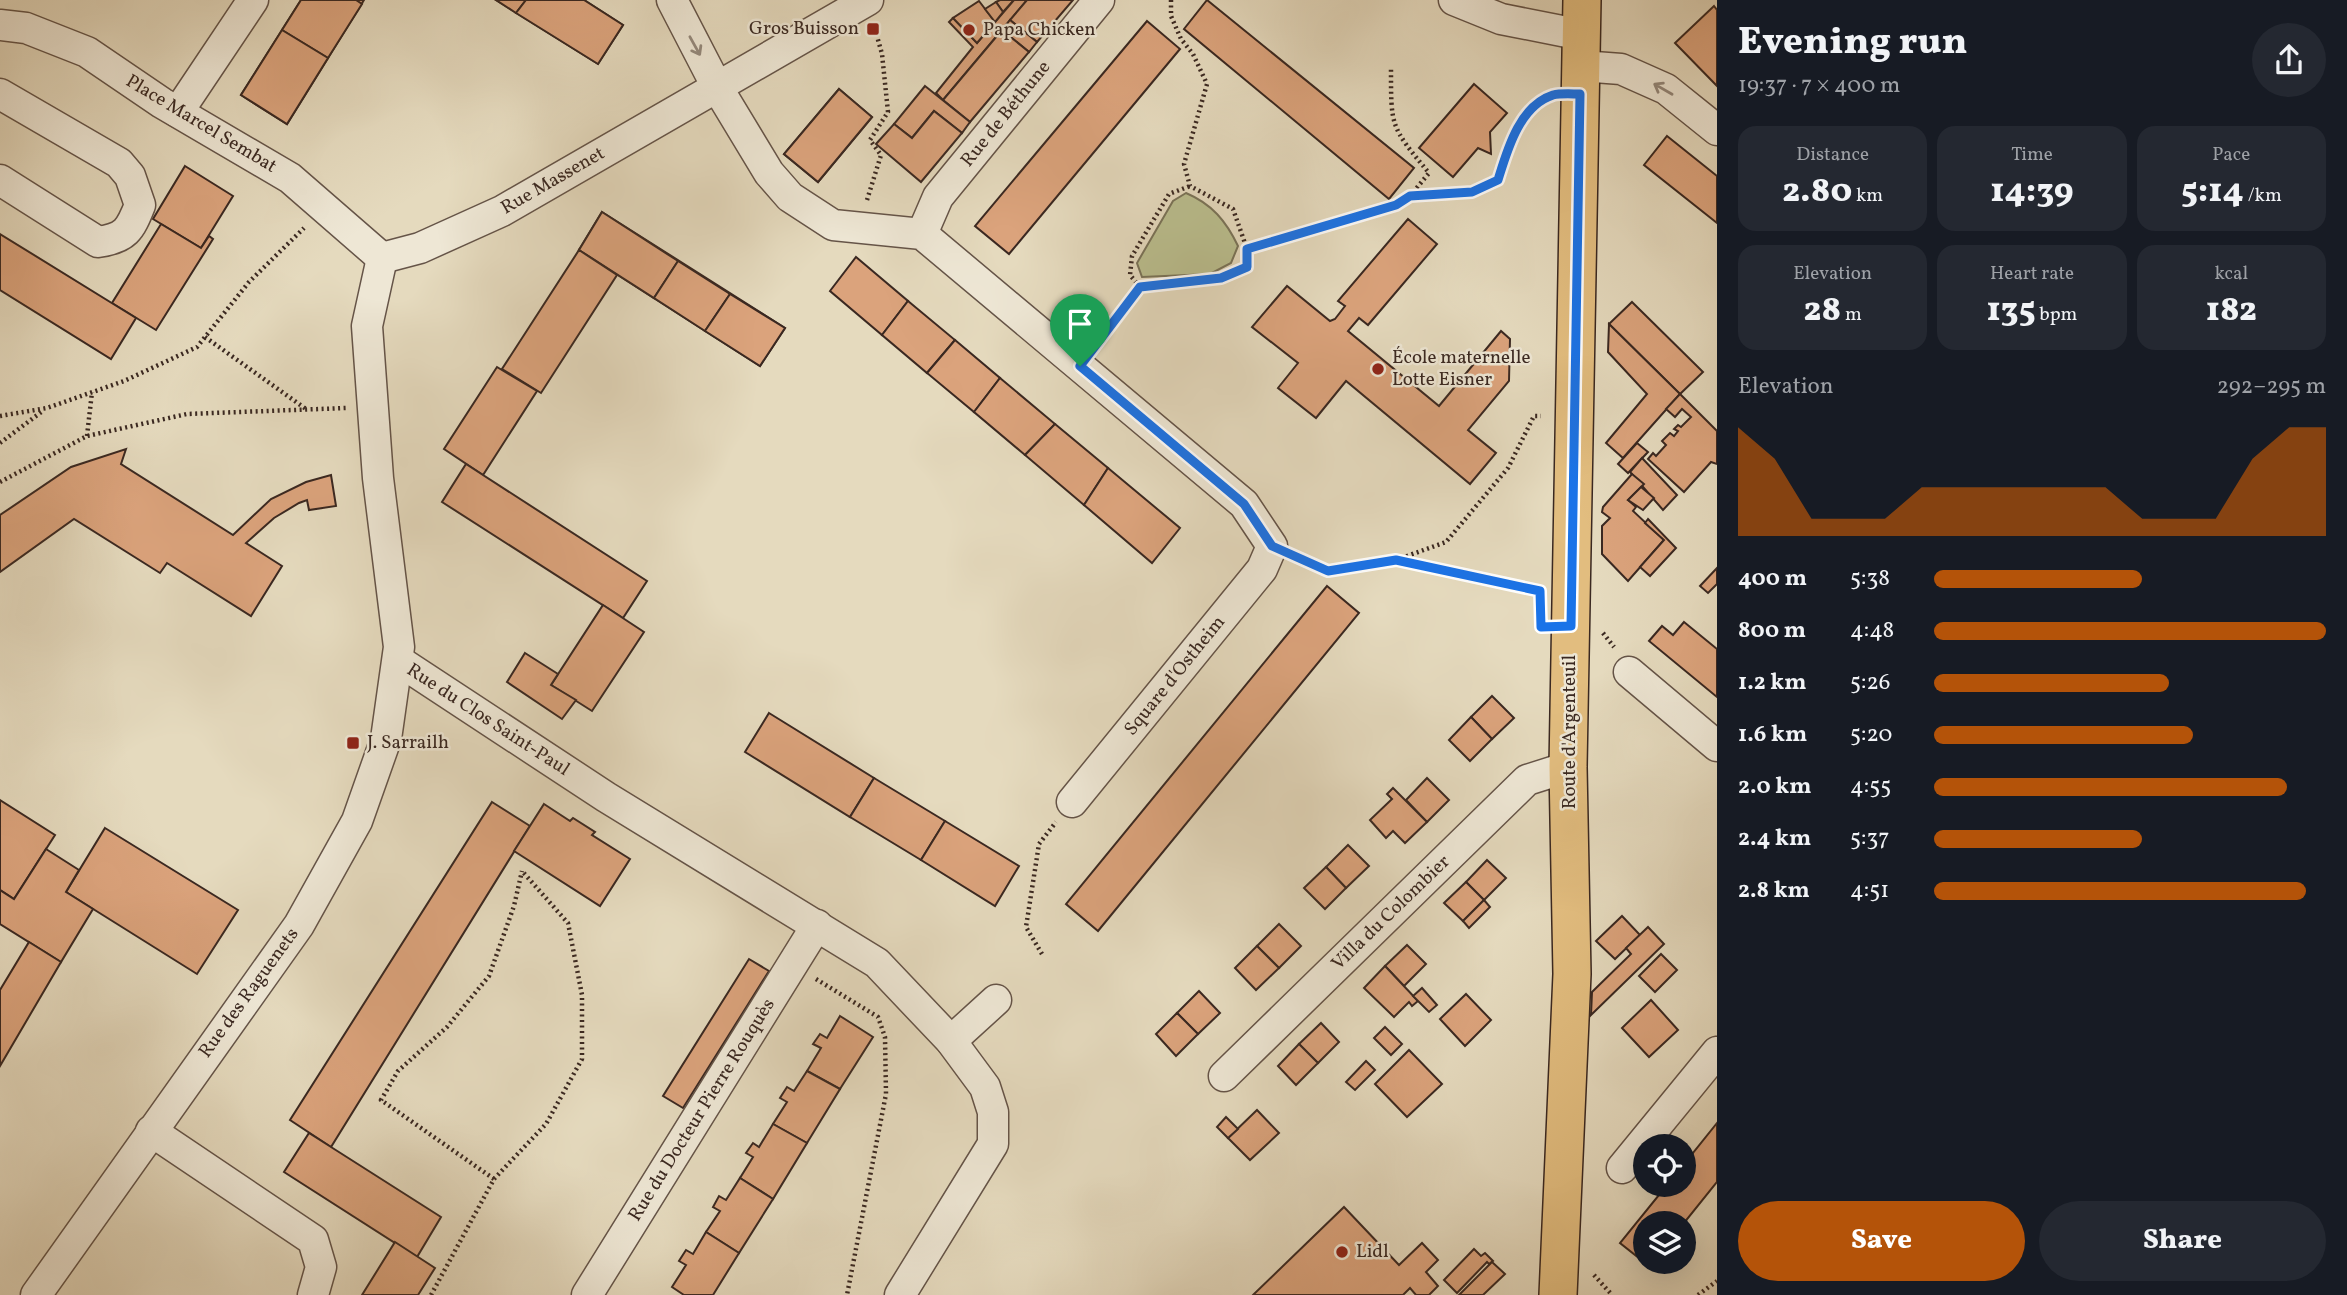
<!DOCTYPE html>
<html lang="en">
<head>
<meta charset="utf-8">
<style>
	:root { --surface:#171b24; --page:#242831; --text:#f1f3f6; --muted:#9ea1a6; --accent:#b45309 }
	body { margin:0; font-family:Vollkorn,serif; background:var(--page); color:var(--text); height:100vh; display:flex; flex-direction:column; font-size:26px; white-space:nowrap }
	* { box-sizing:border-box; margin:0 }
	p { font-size:23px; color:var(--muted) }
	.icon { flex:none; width:38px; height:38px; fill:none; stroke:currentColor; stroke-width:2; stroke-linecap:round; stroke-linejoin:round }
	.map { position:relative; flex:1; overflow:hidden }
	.details { display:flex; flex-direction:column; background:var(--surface); width:630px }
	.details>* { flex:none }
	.buttons { position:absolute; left:1633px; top:1134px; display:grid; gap:14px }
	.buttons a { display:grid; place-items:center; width:63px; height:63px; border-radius:50%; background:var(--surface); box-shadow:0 7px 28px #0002; font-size:35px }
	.pin { position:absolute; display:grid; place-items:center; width:60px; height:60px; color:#fff; margin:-72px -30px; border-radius:50% 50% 50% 0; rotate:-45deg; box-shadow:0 0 7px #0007 }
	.pin .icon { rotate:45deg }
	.round { display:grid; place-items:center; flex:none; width:74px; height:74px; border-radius:37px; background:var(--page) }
	.head { display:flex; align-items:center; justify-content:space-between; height:119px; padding:0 21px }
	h1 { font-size:38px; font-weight:800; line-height:52px }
	.figures { display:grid; grid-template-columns:repeat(3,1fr); gap:10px; height:119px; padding:7px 21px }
	.figures div { display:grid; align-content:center; border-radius:18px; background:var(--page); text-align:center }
	.figures b { font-size:35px; font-weight:800 }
	.figures small { font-size:19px; font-weight:400 }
	.figures p { font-size:19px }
	.chart { height:196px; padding:14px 21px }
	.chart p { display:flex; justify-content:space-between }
	.chart svg { width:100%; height:126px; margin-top:7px; fill:var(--accent); opacity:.7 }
	.primary-button { display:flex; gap:14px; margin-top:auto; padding:14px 21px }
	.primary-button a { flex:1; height:80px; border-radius:42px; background:var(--accent); color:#fff; font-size:28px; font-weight:800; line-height:80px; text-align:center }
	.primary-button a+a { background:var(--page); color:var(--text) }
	ul { padding:0 21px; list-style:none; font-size:23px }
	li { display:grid; grid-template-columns:112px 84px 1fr; align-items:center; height:52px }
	li i { height:18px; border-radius:9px; background:var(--accent) }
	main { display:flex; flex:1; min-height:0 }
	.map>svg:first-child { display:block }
	.green { fill:#babe8e; stroke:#7a7358; stroke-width:2 }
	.building { fill:#dba37c; stroke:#3a2821; stroke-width:2 }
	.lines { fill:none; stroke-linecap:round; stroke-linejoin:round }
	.minor-casing { stroke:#655448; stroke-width:33 }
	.major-casing { stroke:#3a2821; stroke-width:40 }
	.path { stroke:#3a2821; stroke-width:4.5; stroke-dasharray:2 3.5; stroke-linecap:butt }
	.minor { stroke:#eee7d5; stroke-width:30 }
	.major { stroke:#e2bd7f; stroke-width:37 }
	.oneway { stroke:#94887b }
	.route-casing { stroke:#fff; stroke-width:14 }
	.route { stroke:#1a73e8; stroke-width:9 }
	.poi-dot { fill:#8f2418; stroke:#eee7d5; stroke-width:2.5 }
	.labels { text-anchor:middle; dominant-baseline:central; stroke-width:5; stroke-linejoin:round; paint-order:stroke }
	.poi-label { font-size:19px; fill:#3a2821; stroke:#eee7d5; text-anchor:start }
	.street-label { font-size:19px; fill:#3a2821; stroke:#eee7d5 }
</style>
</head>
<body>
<main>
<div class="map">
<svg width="1717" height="1295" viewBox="0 0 1717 1295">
	<rect width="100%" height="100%" fill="#e5dabe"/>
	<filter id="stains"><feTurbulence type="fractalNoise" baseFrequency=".00286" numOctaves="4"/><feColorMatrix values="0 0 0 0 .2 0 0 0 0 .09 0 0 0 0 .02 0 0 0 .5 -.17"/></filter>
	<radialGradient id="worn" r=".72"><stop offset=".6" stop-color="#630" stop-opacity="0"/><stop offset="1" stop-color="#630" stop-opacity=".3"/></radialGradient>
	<path class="green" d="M1186,193C1212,204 1226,221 1238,246L1231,263L1210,274L1142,277L1137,263L1173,201Z"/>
	<g class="building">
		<polygon points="301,0 364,0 287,124 241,95"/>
		<polygon points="301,0 356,0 362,4 328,58 282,30"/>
		<polygon points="496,0 584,0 623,25 598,64"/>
		<polygon points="496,0 526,0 516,13"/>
		<polygon points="526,0 584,0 623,25 598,64 516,13"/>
		<polygon points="1000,0 1014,0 1003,12 996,2"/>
		<polygon points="1014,0 1027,0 943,100 936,93 973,47 949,22 953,18 977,43"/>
		<polygon points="1027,0 1073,0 1037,42 1010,20"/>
		<polygon points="1207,0 1414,168 1389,199 1184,29"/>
		<polygon points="979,1 995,22 977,43 953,18"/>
		<polygon points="996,2 1003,12 995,22 985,9"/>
		<polygon points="1714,6 1717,10 1717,86 1675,43"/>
		<polygon points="1010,20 1037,42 1029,52 1002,30"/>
		<polygon points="1147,21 1180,49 1009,254 975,226"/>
		<polygon points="282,30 328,58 287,124 241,95"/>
		<polygon points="1002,30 1029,52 970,122 943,100"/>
		<polygon points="1474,84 1507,113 1490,132 1491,154 1478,148 1453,177 1419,148"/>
		<polygon points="925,86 970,122 962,133 934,111 912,138 894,124"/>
		<polygon points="839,89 872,117 818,182 784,154"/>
		<polygon points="839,89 872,117 818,182 784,154"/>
		<polygon points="934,111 962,133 921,182 876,144 894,124 912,138"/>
		<polygon points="1667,136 1717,176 1717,223 1644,165"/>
		<polygon points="185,166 233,196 201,248 153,219"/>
		<polygon points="602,212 785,328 760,366 579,250"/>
		<polygon points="602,212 678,261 654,298 579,250"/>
		<polygon points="1408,219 1437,244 1368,325 1359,318 1348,331 1439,406 1501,331 1510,339 1509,381 1468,430 1496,453 1470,484 1346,381 1316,418 1278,388 1298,363 1252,327 1287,286 1330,321 1335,319 1345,306 1338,301"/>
		<polygon points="161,224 201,248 209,236 213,239 156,330 112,303"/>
		<polygon points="0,234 136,318 111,359 0,290"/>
		<polygon points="579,250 617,275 541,393 502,369"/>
		<polygon points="856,257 908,301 882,335 830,291"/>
		<polygon points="678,261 730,294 705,331 654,298"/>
		<polygon points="730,294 785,328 760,366 705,331"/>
		<polygon points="908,301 955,340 927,373 882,335"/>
		<polygon points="1632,302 1703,372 1680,394 1609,324"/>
		<polygon points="1609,324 1680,394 1623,458 1606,443 1647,394 1608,352"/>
		<polygon points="955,340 1000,378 974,412 927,373"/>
		<polygon points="497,367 537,391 483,475 444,449"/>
		<polygon points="1000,378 1055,424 1025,455 974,412"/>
		<polygon points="1680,394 1717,431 1717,464 1711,462 1684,492 1648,459 1653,453 1656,456 1666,445 1662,441 1670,433 1674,436 1678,431 1674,429 1678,425 1681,427 1691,417 1682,409 1675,417 1666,409"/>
		<polygon points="1055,424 1108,468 1084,505 1025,455"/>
		<polygon points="1637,443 1648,452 1628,473 1618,464"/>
		<polygon points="126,449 121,464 233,535 271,499 306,482 331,475 336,506 309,510 307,500 299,503 274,518 246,543 282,566 251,616 167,563 160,573 74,519 0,572 0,515 71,467"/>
		<polygon points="1642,458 1677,495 1663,510 1630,472"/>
		<polygon points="466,464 647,581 623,618 442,502"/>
		<polygon points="1108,468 1180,528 1152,563 1084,505"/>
		<polygon points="1632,474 1644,484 1628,500 1636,507 1633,511 1664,540 1628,581 1602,554 1602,526 1610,518 1602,512 1603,507"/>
		<polygon points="1641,487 1654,498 1643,510 1628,500"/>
		<polygon points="1648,519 1676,548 1650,576 1640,567 1664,540 1645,523"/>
		<polygon points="1717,568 1717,584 1708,593 1700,586"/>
		<polygon points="1327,586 1359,613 1098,931 1066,904"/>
		<polygon points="603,605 644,632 592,711 551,685"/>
		<polygon points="1684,622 1717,649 1717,697 1649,641 1662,626 1673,635"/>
		<polygon points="525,653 558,674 551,685 576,700 562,719 507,682"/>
		<polygon points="1492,696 1514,718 1492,739 1471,717"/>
		<polygon points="769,713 874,778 850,817 745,752"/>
		<polygon points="1471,717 1492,739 1470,761 1449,740"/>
		<polygon points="874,778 945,821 921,860 850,817"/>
		<polygon points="1427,778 1449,800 1427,822 1406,800"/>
		<polygon points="1393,788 1427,822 1405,843 1393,831 1386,838 1370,820 1392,799 1387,794"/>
		<polygon points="0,800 55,835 14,899 0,890"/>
		<polygon points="492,802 530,826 331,1147 290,1120"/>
		<polygon points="544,804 570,821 573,818 595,832 592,835 630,859 600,906 514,851"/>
		<polygon points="945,821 1019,866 995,906 921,860"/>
		<polygon points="105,828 238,910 197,974 66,892"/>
		<polygon points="1348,845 1369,866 1346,888 1326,867"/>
		<polygon points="46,849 79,870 66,892 93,909 61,962 0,924 0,890 14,899"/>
		<polygon points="1487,860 1506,878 1484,900 1466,882"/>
		<polygon points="1326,867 1346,888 1325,909 1304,888"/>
		<polygon points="1466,882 1484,900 1463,921 1444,903"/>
		<polygon points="1484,900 1490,907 1469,928 1463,921"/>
		<polygon points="1622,916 1640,935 1615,959 1596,941"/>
		<polygon points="1279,924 1301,946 1279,968 1257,946"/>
		<polygon points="1648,927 1664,944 1591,1015 1592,992 1631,954 1626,948"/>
		<polygon points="29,942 61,962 0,1066 0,990"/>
		<polygon points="1407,945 1426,964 1404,986 1385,966"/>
		<polygon points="1257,946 1279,968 1256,990 1235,968"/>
		<polygon points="1661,954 1677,970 1655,992 1639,976"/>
		<polygon points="749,959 769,971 683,1108 663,1096"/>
		<polygon points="1385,966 1418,1001 1412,1006 1409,1002 1394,1017 1364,988"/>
		<polygon points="1422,988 1437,1005 1429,1012 1413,996"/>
		<polygon points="1199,991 1220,1013 1198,1034 1177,1013"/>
		<polygon points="1466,994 1491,1020 1465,1046 1440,1019"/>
		<polygon points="1651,1000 1678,1030 1649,1057 1622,1028"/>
		<polygon points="1177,1013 1198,1034 1176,1056 1156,1034"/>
		<polygon points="840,1016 873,1037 840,1089 807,1071 821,1048 813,1044 820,1034 827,1038"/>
		<polygon points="1321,1023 1339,1042 1318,1063 1299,1044"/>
		<polygon points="1385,1027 1402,1044 1391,1055 1374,1038"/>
		<polygon points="1299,1044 1318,1063 1296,1085 1278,1066"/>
		<polygon points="1409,1050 1442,1084 1407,1117 1375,1084"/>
		<polygon points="1366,1061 1375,1070 1355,1090 1346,1082"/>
		<polygon points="807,1071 840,1089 807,1143 773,1124 787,1102 780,1098 787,1087 794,1091"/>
		<polygon points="1257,1110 1279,1133 1250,1160 1228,1138"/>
		<polygon points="1226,1117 1238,1129 1228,1138 1217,1127"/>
		<polygon points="1717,1123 1717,1182 1684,1223 1645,1223 1645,1262 1652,1262 1649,1266 1620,1243 1667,1185 1684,1185 1684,1164"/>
		<polygon points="773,1124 807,1143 773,1199 740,1178 753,1157 746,1153 753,1143 759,1147"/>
		<polygon points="309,1133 441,1217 417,1257 284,1172"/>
		<polygon points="740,1178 773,1199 739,1253 706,1232 720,1211 713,1207 719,1196 726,1200"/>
		<polygon points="1344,1207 1399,1265 1422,1243 1438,1260 1426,1272 1438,1286 1429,1295 1416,1295 1410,1288 1403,1295 1253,1295"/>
		<polygon points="706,1232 739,1253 713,1295 684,1295 672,1287 686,1265 679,1261 686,1250 693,1254"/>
		<polygon points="395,1242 435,1268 418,1295 362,1295"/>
		<polygon points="1474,1249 1481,1256 1485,1253 1493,1261 1489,1264 1487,1262 1457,1293 1444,1280"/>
		<polygon points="1492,1262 1505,1274 1483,1295 1459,1295"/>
	</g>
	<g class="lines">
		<g class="minor-casing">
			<g id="minor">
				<polyline points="672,0 717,87 769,173 790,197 833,225 922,234 1244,504 1272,546 1262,569 1072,802"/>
				<polyline points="1454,0 1501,19 1582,35"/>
				<polyline points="0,25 26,28 87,52 162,103 290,178 382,258"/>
				<polyline points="1581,66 1621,69 1666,89 1717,130"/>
				<path d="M0,94L119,163L130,176L140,205C130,230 126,238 98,242L0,180"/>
				<polyline points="178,112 253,0"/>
				<polyline points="922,234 938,197 1099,0"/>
				<polyline points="382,258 420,248 502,211 868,0"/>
				<polyline points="399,661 606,797 877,963 951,1041 985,1087 993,1112 993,1144 900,1295"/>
				<polyline points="1629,672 1717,746"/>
				<polyline points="951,1041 996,1000"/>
				<polyline points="1224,1076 1527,780 1568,767"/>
				<polyline points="151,1131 313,1240 321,1267 313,1295"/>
				<polyline points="1622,1168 1717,1052"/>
				<polyline points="36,1295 299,925 357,821 386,739 399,647 378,478 367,326 382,258"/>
				<polyline points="587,1295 817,925"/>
			</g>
		</g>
		<g class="major-casing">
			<polyline id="major" points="1558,1295 1572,974 1568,767 1582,0"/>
		</g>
		<g class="path">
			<path d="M1171,0V16L1181,39L1193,54L1207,84L1184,164L1190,186L1233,209L1247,249L1396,205L1410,196L1429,173C1390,126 1391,127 1391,67"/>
			<polyline points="1411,196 1472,192 1498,180 1520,123 1547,99"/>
			<polyline points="867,200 881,155 870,140 888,112 882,54 875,29"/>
			<polyline points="1140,287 1130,275 1132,256 1169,194 1190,186"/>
			<polyline points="205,337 306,409"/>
			<polyline points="1097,343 1140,287 1221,278 1247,267 1247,249"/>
			<polyline points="0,416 47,408 124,381 197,347 249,282 304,228"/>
			<polyline points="87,436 92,392"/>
			<polyline points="0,443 44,410"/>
			<polyline points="0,482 87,436 187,414 346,408"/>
			<polyline points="1299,558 1328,571 1396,560 1539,591"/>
			<polyline points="1396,560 1446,542 1508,468 1534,416 1541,416"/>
			<polyline points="1603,633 1614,647"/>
			<polyline points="1042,954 1026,927 1039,844 1056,822"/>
			<polyline points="816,979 878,1017 885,1037 886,1094 847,1295"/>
			<polyline points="494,1179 381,1100 398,1071 447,1027 489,976 514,906 522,871"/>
			<polyline points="1594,1275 1612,1295"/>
			<polyline points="431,1295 494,1179 546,1124 582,1059 582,995 568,923 522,871"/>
			<polyline points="1698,1295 1717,1281"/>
		</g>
		<use href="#minor" class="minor"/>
		<use href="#major" class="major"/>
	</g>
	<defs><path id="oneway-shaft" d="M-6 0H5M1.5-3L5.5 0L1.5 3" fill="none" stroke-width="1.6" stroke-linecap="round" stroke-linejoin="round" transform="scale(1.75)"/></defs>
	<g class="oneway">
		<use href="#oneway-shaft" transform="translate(695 46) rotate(61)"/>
		<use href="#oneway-shaft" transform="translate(1663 89) rotate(-150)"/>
	</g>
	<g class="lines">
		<g class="route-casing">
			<path id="route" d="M1580,94L1571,626L1541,627L1540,591L1396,560L1328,571L1272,546L1244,504L1080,366L1140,287L1221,278L1247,267V249L1396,205L1410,196L1472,192L1498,180C1507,151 1519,106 1553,95C1561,93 1572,94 1580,94Z"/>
		</g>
		<use href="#route" class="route"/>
	</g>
	<g class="poi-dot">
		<rect x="866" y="22" width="14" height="14" rx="3.5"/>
		<circle cx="969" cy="30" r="7"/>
		<circle cx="1378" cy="369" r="7"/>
		<rect x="346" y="736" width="14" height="14" rx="3.5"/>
		<circle cx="1342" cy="1252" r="7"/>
	</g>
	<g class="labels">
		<g class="poi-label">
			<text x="859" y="29" text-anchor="end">Gros Buisson</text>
			<text x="983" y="30">Papa Chicken</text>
			<text x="1392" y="358">École maternelle<tspan x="1392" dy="22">Lotte Eisner</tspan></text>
			<text x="367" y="743">J. Sarrailh</text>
			<text x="1356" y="1252">Lidl</text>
		</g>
		<g class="street-label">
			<text transform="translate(1006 114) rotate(-51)">Rue de Béthune</text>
			<text transform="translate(201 124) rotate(31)">Place Marcel Sembat</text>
			<text transform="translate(553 181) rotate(-30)">Rue Massenet</text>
			<text transform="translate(1175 676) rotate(-51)">Square d'Ostheim</text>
			<text transform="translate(488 720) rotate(33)">Rue du Clos Saint-Paul</text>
			<text transform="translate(1570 732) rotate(-90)">Route d'Argenteuil</text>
			<text transform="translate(1391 913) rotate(-44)">Villa du Colombier</text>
			<text transform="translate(249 993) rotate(-54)">Rue des Raguenets</text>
			<text transform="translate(702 1110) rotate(-58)">Rue du Docteur Pierre Rouquès</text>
		</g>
	</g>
	<rect width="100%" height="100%" filter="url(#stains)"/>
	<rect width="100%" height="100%" fill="url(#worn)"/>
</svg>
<div class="buttons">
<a><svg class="icon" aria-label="locate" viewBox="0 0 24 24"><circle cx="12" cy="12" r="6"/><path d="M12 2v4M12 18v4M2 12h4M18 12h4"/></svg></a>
<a><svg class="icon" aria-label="layers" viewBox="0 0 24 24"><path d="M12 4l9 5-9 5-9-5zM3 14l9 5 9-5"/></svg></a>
</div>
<div class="pin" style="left:1080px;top:366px;background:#1e9e55"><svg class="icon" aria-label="arrive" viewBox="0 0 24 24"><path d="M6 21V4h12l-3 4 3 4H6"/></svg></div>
</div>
<section class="details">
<div class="head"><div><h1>Evening run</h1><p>19:37 · 7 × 400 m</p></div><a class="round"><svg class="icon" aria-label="share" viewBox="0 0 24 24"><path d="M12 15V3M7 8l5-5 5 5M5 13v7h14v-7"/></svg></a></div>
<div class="figures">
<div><p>Distance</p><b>2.80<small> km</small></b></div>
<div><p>Time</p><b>14:39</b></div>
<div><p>Pace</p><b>5:14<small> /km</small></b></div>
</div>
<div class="figures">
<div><p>Elevation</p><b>28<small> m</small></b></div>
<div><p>Heart rate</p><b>135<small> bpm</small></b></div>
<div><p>kcal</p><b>182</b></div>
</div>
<div class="chart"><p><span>Elevation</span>292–295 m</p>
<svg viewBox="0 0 160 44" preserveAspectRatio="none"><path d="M0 44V6L10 17L20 38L30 38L40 38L50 27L60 27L70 27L80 27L90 27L100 27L110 38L120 38L130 38L140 17L150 6L160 6V44z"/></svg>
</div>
<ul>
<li><b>400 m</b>5:38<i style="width:53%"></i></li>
<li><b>800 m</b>4:48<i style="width:100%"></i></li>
<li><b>1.2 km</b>5:26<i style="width:60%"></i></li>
<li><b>1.6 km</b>5:20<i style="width:66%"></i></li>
<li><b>2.0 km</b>4:55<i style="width:90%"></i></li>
<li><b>2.4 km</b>5:37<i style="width:53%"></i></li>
<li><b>2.8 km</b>4:51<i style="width:95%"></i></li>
</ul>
<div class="primary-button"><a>Save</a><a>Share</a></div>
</section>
</main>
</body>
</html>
